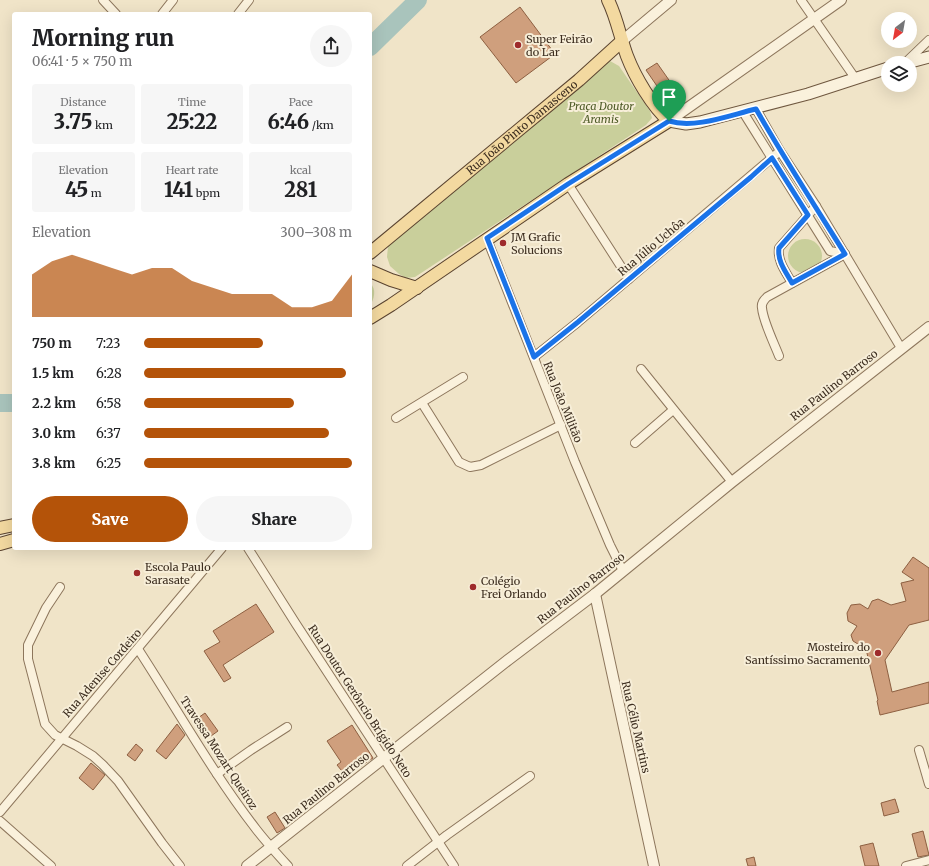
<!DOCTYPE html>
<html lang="en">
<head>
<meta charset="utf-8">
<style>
	:root { --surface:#fff; --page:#f6f6f6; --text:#202124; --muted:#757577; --accent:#b45309 }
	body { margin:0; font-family:Merriweather,serif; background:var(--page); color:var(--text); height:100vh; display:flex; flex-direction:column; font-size:15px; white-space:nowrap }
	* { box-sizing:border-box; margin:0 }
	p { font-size:13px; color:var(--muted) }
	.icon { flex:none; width:22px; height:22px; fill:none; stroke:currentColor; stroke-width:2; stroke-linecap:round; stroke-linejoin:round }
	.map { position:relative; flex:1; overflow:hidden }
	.drawer { position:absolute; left:12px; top:12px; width:360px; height:538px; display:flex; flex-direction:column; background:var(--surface); border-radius:4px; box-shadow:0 4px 16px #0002 }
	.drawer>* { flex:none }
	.needle { width:26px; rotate:211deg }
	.tools { position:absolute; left:881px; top:12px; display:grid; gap:8px }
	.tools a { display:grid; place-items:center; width:36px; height:36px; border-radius:50%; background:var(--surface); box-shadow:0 4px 16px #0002; font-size:20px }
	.pin { position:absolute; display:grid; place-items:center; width:34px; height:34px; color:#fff; margin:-41px -17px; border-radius:50% 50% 50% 0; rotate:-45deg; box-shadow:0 0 4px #0007 }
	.pin .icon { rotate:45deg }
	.round { display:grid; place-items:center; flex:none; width:42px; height:42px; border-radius:21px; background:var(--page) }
	.head { display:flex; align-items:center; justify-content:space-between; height:68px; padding:0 20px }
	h1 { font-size:22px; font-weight:800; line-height:30px }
	.stats { display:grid; grid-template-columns:repeat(3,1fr); gap:6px; height:68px; padding:4px 20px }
	.stats div { display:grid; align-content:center; border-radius:4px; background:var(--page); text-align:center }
	.stats b { font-size:20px; font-weight:800 }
	.stats small { font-size:11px; font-weight:400 }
	.stats p { font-size:11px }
	.chart { height:112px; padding:8px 20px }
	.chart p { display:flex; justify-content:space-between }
	.chart svg { width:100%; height:72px; margin-top:4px; fill:var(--accent); opacity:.7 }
	.button { display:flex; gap:8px; margin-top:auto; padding:8px 20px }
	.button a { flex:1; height:46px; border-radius:24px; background:var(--accent); color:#fff; font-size:16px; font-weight:800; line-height:46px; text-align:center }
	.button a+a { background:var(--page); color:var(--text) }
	ul { padding:0 20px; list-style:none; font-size:13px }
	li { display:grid; grid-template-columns:64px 48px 1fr; align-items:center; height:30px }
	li i { height:10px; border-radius:5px; background:var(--accent) }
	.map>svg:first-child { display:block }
	.green { fill:#c9cf9b }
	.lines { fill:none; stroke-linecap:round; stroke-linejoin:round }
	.river { stroke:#a9c4bc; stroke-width:18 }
	.building { fill:#cf9f7d; stroke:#8d5f41 }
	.minor-casing { stroke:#8d765c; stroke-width:10 }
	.tertiary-casing { stroke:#8d765c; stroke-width:12 }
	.secondary-casing { stroke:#6f573f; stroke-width:13 }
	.primary-casing { stroke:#5b4430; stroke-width:14 }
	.minor { stroke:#faf1dc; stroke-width:8 }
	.tertiary { stroke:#faf1dc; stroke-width:10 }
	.secondary { stroke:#faf1dc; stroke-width:11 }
	.primary { stroke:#f3d9a0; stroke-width:12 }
	.route-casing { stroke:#fff; stroke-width:8 }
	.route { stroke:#1a73e8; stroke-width:5 }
	.poi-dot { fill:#9e2a2b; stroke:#f7eed8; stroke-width:1.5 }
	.labels { text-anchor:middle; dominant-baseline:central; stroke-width:4; stroke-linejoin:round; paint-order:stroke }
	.poi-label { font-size:11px; fill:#3d2e20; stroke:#f7eed8; text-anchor:start }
	.park-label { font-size:11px; font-style:italic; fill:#4d5a26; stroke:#f7eed8 }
	.street-label { font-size:11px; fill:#3d2e20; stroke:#f7eed8 }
</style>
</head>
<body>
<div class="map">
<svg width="929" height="866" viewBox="0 0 929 866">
	<rect width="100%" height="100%" fill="#f0e4c8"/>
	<g class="green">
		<polygon points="610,61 619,66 650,111 652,118 646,125 415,277 406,278 399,274 390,266 387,257 388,246 605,64"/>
		<circle cx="805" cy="256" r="17"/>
		<path d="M370,283C377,289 374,299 370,306Z"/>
	</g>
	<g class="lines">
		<g class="river">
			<polyline points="370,47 418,0"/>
			<polyline points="0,403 14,403"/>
		</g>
	</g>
	<g class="building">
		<polygon points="520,7 555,54 516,83 480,37"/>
		<polygon points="657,63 683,100 672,108 646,70"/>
		<polygon points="913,557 929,568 929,620 909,625 885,660 892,692 929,682 929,703 880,715 877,701 878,700 866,649 853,641 851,635 857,626 848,621 847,613 851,605 860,604 868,609 872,601 878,599 891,605 906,601 901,583 914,580 902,572"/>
		<polygon points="256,604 274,632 223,665 231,678 224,682 204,651 220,642 213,631"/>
		<polygon points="205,713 218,731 211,736 198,718"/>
		<polygon points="177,724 185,735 166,759 156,751"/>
		<polygon points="352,725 373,758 346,776 337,765 341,762 327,741"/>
		<polygon points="136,744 143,750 135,761 127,755"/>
		<polygon points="91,763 105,775 93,790 79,778"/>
		<polygon points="895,799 899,812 884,816 881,803"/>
		<polygon points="275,812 285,828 277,833 267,817"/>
		<polygon points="923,831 929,855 918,857 912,834"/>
		<polygon points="873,843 879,866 865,866 860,846"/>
		<polygon points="754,857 756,866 748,866 746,859"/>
	</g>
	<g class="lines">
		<g class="minor-casing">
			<g id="minor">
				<polyline points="103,0 116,14"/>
				<polyline points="801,0 855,78"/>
				<polyline points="162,14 173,0"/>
				<polyline points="238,14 249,0"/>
				<polyline points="905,63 929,40"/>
				<polyline points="756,109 780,151 816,206 901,348"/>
				<polyline points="743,112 830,251 845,254"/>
				<polyline points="568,184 629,279"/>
				<polyline points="487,239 575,462 610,545 623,571"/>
				<path d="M792,283C786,272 777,261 779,248L816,206"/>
				<path d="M779,356C774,343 763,321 762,308C761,303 764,300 767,297L845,254"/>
				<polyline points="534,357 578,322 780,151"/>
				<polyline points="641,369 732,482"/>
				<polyline points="422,403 459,462 470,467 481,465 561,425"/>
				<polyline points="396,418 463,377"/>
				<polyline points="635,443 673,410"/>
				<polyline points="248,548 296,624 454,866"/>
				<polyline points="60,587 46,608 28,645 28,659 45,724 55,735 77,746 93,756 103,765 118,781 162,843 180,866"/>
				<path d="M138,649C177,709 212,772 256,829C266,842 277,854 288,866"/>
				<polyline points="919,750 929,784"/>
				<polyline points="217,774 251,750 287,727"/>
				<polyline points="0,812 222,548"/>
				<polyline points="0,821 51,866"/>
				<polyline points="407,866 447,835 530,776"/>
				<polyline points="906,866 929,860"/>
			</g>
		</g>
		<g class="tertiary-casing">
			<g id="tertiary">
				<polyline points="622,41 671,0"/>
				<polyline points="669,121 841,0"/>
				<polyline points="595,594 654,866"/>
				<polyline points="247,866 508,660 595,594 732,482 929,327"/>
			</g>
		</g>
		<g class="secondary-casing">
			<g id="secondary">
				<polyline points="907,63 929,57"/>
				<polyline points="669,121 686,124 700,122 808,94 888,68"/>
			</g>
		</g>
		<g class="primary-casing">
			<g id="primary">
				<path id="s1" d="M370,253L579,80L622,41"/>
				<polyline points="370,271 391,280 417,288"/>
				<path d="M370,318L391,305L568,184L669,121C652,106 635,77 627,56C620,37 617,18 608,0"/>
				<polyline points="0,528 14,525"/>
				<polyline points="0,544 14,540"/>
			</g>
		</g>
		<use href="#minor" class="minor"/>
		<use href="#tertiary" class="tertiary"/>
		<use href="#secondary" class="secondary"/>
		<use href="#primary" class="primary"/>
	</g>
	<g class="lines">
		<g class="route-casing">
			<path id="route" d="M756,109C784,158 815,206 845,254L792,283C786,272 777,261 779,248L808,215L772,158L751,177L578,322L534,357L487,238L568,184L669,121C695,129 730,115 756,109Z"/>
		</g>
		<use href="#route" class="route"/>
	</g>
	<g class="poi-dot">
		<circle cx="518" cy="45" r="4"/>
		<circle cx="503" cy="243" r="4"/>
		<circle cx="137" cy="573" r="4"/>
		<circle cx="473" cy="587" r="4"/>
		<circle cx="878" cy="653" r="4"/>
	</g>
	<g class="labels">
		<g class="poi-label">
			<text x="526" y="39">Super Feirão<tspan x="526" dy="13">do Lar</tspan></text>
			<text x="511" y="237">JM Grafic<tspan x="511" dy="13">Solucions</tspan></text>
			<text x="145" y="567">Escola Paulo<tspan x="145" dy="13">Sarasate</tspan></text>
			<text x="481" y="581">Colégio<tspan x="481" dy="13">Frei Orlando</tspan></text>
			<text x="870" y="647" text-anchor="end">Mosteiro do<tspan x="870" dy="13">Santíssimo Sacramento</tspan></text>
		</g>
		<g class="park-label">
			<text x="601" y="106">Praça Doutor<tspan x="601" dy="13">Aramis</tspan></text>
		</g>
		<g class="street-label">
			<text stroke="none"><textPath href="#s1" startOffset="197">Rua João Pinto Damasceno</textPath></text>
			<text transform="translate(651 247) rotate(-40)">Rua Júlio Uchôa</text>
			<text transform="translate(834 385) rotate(-38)">Rua Paulino Barroso</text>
			<text transform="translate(563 402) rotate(68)">Rua João Militão</text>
			<text transform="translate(581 588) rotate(-38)">Rua Paulino Barroso</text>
			<text transform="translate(102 673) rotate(-49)">Rua Adenise Cordeiro</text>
			<text transform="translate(360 701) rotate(57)">Rua Doutor Gerôncio Brígido Neto</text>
			<text transform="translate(636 727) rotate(77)">Rua Célio Martins</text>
			<text transform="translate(219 753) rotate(57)">Travessa Mozart Queiroz</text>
			<text transform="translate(326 788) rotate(-39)">Rua Paulino Barroso</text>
		</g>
	</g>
</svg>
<div class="tools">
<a><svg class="needle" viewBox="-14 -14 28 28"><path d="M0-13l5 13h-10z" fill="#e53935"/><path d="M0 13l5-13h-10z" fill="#757577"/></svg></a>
<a><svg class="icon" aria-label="layers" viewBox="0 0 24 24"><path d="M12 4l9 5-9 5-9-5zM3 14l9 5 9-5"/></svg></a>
</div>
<div class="pin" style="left:669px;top:121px;background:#1e9e55"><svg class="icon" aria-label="arrive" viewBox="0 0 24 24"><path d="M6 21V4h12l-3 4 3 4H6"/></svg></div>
<section class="drawer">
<div class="head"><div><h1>Morning run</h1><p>06:41 · 5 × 750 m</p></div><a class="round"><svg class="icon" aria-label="share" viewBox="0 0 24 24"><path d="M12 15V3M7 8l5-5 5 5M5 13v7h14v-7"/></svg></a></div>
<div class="stats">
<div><p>Distance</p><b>3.75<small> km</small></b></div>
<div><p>Time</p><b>25:22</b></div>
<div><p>Pace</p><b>6:46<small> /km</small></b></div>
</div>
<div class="stats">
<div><p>Elevation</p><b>45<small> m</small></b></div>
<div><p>Heart rate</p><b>141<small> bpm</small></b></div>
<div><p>kcal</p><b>281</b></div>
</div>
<div class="chart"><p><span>Elevation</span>300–308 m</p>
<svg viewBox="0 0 160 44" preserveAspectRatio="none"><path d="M0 44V18L10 10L20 6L30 10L40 14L50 18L60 14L70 14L80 22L90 26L100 30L110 30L120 30L130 38L140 38L150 34L160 18V44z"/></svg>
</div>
<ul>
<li><b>750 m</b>7:23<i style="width:57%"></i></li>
<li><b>1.5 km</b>6:28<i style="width:97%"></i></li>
<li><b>2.2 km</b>6:58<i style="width:72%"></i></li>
<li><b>3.0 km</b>6:37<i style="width:89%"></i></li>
<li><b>3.8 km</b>6:25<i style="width:100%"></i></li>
</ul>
<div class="button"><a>Save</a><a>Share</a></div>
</section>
</div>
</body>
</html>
